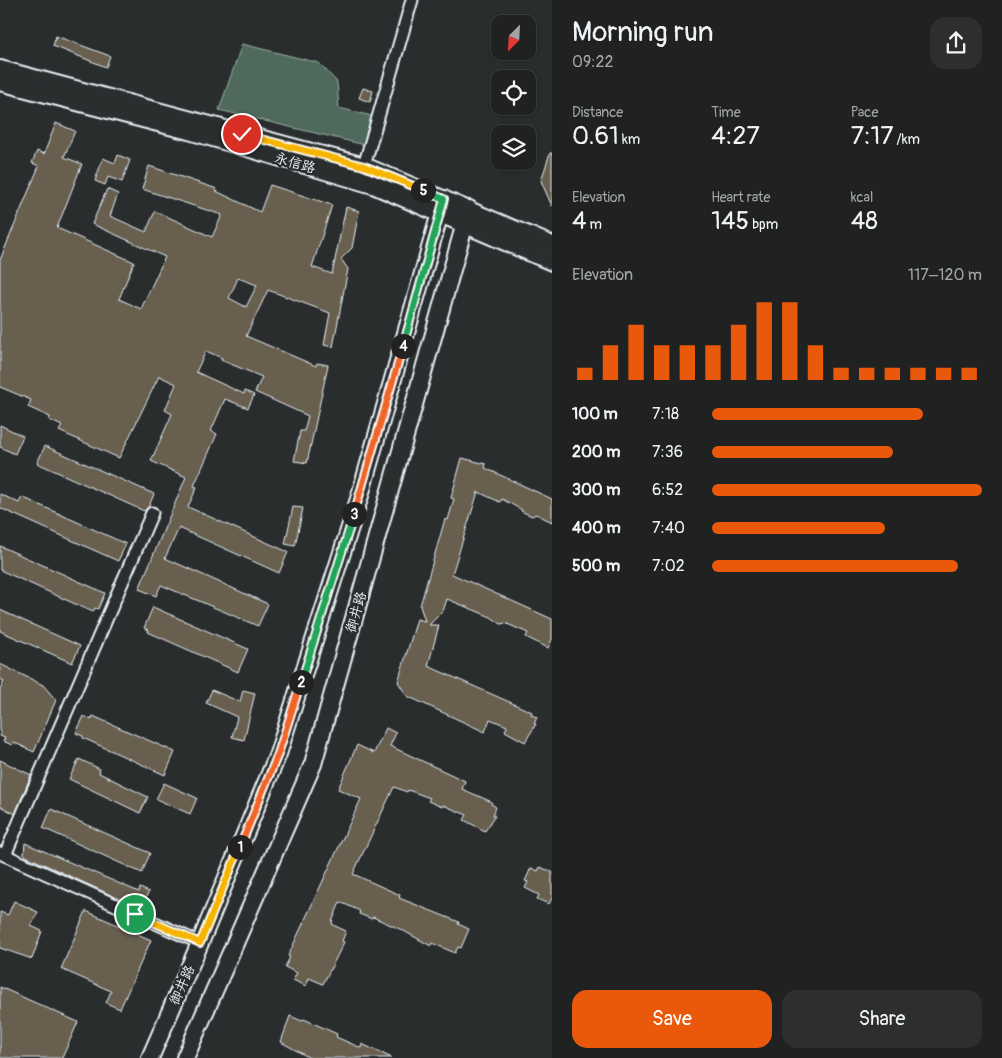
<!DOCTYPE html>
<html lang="en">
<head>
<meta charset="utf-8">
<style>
	:root { --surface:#202222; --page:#2d2f2f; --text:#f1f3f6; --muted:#a2a4a5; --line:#3d3f40; --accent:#ea580c }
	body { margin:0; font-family:Pangolin,"LXGW WenKai TC",sans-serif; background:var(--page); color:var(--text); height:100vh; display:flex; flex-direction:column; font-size:19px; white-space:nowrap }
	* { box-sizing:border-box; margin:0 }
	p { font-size:16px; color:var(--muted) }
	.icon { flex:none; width:28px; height:28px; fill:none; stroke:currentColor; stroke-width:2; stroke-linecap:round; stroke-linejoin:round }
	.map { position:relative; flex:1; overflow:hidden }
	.panel { display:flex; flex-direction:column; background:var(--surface); width:450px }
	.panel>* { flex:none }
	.needle { width:32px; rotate:204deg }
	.tools { position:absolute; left:491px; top:15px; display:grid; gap:10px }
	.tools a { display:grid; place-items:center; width:45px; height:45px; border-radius:10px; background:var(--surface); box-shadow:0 1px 4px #0004,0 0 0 1px var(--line); font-size:25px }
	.pin { position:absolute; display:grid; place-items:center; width:42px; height:42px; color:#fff; margin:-21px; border:2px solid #fff; border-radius:50%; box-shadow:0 1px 5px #0007 }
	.km { position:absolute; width:25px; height:25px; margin:-12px; border-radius:50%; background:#222; color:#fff; font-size:14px; line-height:25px; text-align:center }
	.round { display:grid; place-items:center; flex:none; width:52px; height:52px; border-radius:15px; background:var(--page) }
	.headline { display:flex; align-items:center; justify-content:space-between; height:85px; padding:0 20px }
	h1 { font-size:28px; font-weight:600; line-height:38px }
	.stats { display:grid; grid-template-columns:repeat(3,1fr); gap:8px; height:85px; padding:5px 20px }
	.stats div { display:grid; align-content:center }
	.stats b { font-size:25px; font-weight:600 }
	.stats small { font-size:14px; font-weight:400 }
	.stats p { font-size:14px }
	.chart { height:140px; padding:10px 20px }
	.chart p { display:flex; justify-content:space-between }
	.chart svg { width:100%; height:90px; margin-top:5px; stroke:var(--accent); stroke-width:6 }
	.primary-button { display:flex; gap:10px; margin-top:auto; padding:10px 20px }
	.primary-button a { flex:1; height:58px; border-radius:15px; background:var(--accent); color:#fff; font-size:20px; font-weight:600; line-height:58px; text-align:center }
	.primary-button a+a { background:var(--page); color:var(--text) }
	ul { padding:0 20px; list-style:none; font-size:16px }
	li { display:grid; grid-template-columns:80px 60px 1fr; align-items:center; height:38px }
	li i { height:12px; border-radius:6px; background:var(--accent) }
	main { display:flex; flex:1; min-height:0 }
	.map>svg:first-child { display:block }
	.green { fill:#4f6b5b; stroke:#9caeaa }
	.building { fill:#675e4f; stroke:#e8f1f8; fill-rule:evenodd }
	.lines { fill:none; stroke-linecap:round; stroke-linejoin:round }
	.street-casing { stroke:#e8f1f8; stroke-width:15 }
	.secondary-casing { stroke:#e8f1f8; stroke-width:20 }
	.street { stroke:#2a2d2e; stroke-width:11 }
	.secondary { stroke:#2a2d2e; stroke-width:16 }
	.split-1-casing { stroke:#fff; stroke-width:10 }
	.split-2-casing { stroke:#fff; stroke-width:10 }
	.split-3-casing { stroke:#fff; stroke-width:10 }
	.split-4-casing { stroke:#fff; stroke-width:10 }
	.split-5-casing { stroke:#fff; stroke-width:10 }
	.split-6-casing { stroke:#fff; stroke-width:10 }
	.split-1 { stroke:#f5b400; stroke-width:6 }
	.split-2 { stroke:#f0652b; stroke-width:6 }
	.split-3 { stroke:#22a559; stroke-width:6 }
	.split-4 { stroke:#f0652b; stroke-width:6 }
	.split-5 { stroke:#22a559; stroke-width:6 }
	.split-6 { stroke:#f5b400; stroke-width:6 }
	.labels { text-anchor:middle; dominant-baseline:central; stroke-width:4.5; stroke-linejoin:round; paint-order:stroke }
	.street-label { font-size:14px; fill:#e8f1f8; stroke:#2a2d2e }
</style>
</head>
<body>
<main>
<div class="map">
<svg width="552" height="1058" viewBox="0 0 552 1058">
	<rect width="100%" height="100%" fill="#2a2d2e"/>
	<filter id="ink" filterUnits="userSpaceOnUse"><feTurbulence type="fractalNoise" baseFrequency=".02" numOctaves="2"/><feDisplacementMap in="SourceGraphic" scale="10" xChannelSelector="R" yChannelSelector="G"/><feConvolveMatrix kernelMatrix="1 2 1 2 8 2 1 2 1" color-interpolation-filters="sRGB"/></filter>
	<g filter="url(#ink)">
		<polygon class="green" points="242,44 319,63 337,82 339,108 372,116 365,145 219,110"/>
		<g class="building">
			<polygon points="56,36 110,56 106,67 53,46"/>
			<polygon points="363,88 373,91 370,102 359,98"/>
			<path d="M56,123L75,131L64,157L82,164L57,228L134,262L119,299L141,309L165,257L92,224L107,189L118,194L110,216L146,232L155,211L212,237L222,215L142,189L149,166L217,189L216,191L260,212L270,185L332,205L312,267L332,274L346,207L359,211L352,248L341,259L348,269L333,347L324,345L330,313L268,290L246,336L316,366L317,363L328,365L307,463L294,461L300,431H304L308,416L255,392L262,377L221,360L222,358L206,351L196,372L244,394L245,391L254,395L248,408L225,399L211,431L217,434L194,486L197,487L188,507L288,552L279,573L179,528L165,558L268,604L258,626L161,585L156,596L139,589L186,477L151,461L172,414L165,410L176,384L159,376L119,458L59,431L62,426L49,420L50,417L28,407L31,400L0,387V260L39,166L32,163L37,151L44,154ZM238,278L257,285L246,307L229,298Z"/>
			<polygon points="550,153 552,153 552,206 541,181"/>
			<polygon points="118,155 130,160 122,182 108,177 105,185 95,181 103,158 115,163"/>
			<polygon points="0,425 23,436 15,454 0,447"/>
			<polygon points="45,446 154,494 149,506 144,511 37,463"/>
			<polygon points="462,458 486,464 485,468 552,499 552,522 536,514 532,516 521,511 522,510 502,499 500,502 478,492 452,574 552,619 552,639 548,648 526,637 528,633 505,623 501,624 491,617 447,599 443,611 429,625 439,625 428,666 532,712 531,715 537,717 534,724 536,724 525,742 505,731 507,726 490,719 485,732 407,696 398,682 417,619 425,621 420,606 445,519 448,520 454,499 451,498"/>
			<polygon points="0,494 19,503 22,497 126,544 118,561 0,508"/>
			<polygon points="293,507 303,508 295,546 285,544"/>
			<polygon points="0,546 105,593 98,609 95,608 93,612 0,570"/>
			<polygon points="153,607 248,649 238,672 148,632 149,630 144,628"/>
			<polygon points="0,610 80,646 72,663 0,631"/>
			<polygon points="0,664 43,685 56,700 34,752 13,742 12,745 3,741 5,738 0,736 0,690 4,681 0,679"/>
			<polygon points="212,690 240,702 243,690 255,693 244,740 232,737 237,717 206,703"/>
			<polygon points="84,716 91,720 93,716 175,752 165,775 83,738 83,736 76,733"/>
			<polygon points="386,728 396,733 390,746 465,781 462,789 492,802 491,804 496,807 493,815 495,816 485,831 464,820 467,815 443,805 442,807 428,801 430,798 408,790 407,792 394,787 353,874 400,895 399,898 459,922 458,924 469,929 461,948 458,947 455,953 432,943 431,946 402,930 373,917 372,919 359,914 360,911 340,902 332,922 333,925 346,931 342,941 344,942 323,984 309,978 306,986 293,980 297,973 285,967 290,957 288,956 361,799 338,789 357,745 374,753"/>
			<polygon points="79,759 100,769 99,773 148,797 140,813 69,779"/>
			<polygon points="0,760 31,775 15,814 0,806"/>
			<polygon points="164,783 197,798 190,814 156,799"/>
			<polygon points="51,809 150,853 142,873 43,828"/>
			<polygon points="25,843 139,892 140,888 149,892 140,906 125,899 124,901 26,856 24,854"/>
			<polygon points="540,867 552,872 552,898 549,904 537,899 539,895 525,888 528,882 525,881 531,868 538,871"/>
			<polygon points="14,901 38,912 31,926 42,931 32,959 0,948 0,912 8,915"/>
			<polygon points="86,911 151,940 120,1009 106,1003 111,991 61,969"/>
			<polygon points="0,987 78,1022 62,1058 0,1058"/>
			<polygon points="290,1016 302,1021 304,1019 337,1034 336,1037 361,1048 362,1044 392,1058 310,1058 281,1042"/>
		</g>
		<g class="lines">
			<g class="street-casing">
				<g id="street">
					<polyline points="364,166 412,0"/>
					<polyline points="0,853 200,943"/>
					<polyline points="5,855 152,513"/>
				</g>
			</g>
			<g class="secondary-casing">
				<g id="secondary">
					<polyline points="0,69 364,166 552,245"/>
					<polyline points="0,82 189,131 373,185 552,262"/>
					<polyline points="150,1058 200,943 278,754 359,499 444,199"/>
					<polyline points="185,1058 313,764 469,209"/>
				</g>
			</g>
			<use href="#street" class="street"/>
			<use href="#secondary" class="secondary"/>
		</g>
	</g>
	<g class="lines" filter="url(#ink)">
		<g class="split-1-casing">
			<polyline id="split-1" points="135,914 200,943 240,847"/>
		</g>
		<g class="split-2-casing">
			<polyline id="split-2" points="240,847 278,754 301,682"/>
		</g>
		<g class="split-3-casing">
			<polyline id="split-3" points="301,682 354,514"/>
		</g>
		<g class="split-4-casing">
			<polyline id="split-4" points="354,514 403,346"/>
		</g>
		<g class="split-5-casing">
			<polyline id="split-5" points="403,346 444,199 423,190"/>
		</g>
		<g class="split-6-casing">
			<polyline id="split-6" points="242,134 364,166 423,190"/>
		</g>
		<use href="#split-1" class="split-1"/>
		<use href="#split-2" class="split-2"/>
		<use href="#split-3" class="split-3"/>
		<use href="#split-4" class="split-4"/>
		<use href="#split-5" class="split-5"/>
		<use href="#split-6" class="split-6"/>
	</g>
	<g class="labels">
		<g class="street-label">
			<text transform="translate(295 163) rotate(16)">永信路</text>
			<text transform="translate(356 612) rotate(-74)">御井路</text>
			<text transform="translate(182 985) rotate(-66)">御井路</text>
		</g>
	</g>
</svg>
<div class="tools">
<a><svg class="needle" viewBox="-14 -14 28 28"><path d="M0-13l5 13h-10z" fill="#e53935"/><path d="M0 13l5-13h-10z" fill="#a2a4a5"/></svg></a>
<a><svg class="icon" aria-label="locate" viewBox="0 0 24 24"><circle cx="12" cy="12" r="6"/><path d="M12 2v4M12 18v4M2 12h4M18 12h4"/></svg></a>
<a><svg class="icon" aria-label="layers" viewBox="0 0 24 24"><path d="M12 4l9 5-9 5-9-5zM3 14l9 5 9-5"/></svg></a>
</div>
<div class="pin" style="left:135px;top:914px;background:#1e9e55"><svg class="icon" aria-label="arrive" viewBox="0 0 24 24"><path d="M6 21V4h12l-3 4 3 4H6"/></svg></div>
<div class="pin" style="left:242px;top:134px;background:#d93025"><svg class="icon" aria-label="check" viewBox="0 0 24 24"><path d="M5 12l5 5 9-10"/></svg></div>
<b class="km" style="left:240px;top:847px">1</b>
<b class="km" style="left:301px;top:682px">2</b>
<b class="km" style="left:354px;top:514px">3</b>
<b class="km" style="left:403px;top:346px">4</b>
<b class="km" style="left:423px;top:190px">5</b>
</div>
<section class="panel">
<div class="headline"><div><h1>Morning run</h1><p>09:22</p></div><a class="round"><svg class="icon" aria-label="share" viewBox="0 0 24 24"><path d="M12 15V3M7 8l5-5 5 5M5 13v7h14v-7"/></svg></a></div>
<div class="stats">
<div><p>Distance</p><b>0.61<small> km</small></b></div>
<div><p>Time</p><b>4:27</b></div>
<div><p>Pace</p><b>7:17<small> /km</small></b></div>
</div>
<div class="stats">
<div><p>Elevation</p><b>4<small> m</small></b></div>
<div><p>Heart rate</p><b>145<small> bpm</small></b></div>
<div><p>kcal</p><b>48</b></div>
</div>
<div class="chart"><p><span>Elevation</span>117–120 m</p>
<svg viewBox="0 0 160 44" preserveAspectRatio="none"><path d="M5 44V38M15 44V27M25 44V17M35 44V27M45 44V27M55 44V27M65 44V17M75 44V6M85 44V6M95 44V27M105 44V38M115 44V38M125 44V38M135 44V38M145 44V38M155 44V38"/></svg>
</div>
<ul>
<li><b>100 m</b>7:18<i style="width:78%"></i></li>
<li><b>200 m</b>7:36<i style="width:67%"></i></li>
<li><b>300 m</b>6:52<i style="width:100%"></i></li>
<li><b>400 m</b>7:40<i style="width:64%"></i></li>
<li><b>500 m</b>7:02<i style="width:91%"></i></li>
</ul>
<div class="primary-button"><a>Save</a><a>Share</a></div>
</section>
</main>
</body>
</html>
